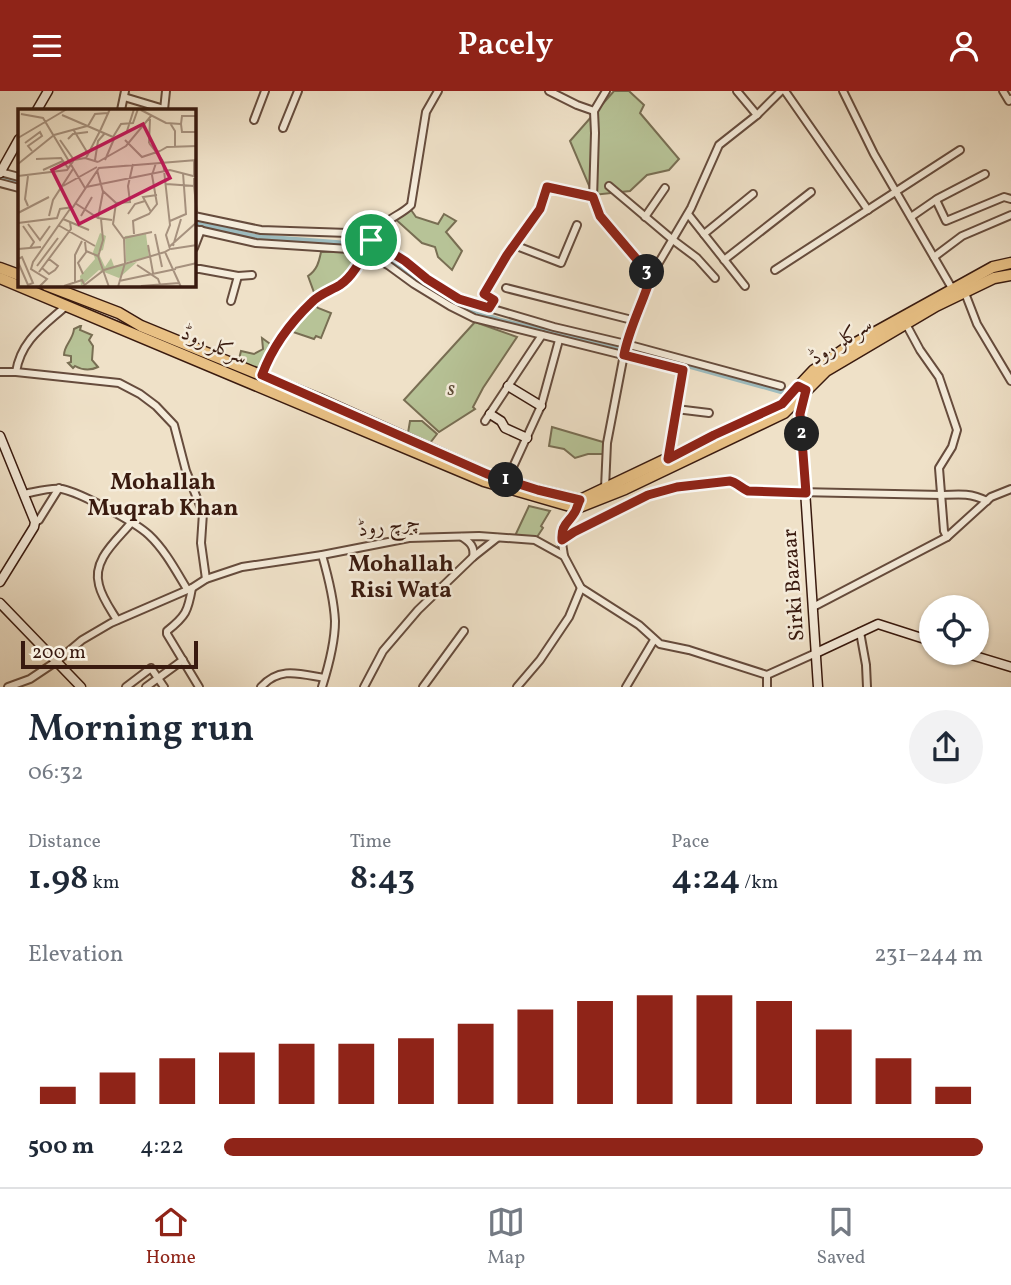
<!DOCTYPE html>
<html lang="en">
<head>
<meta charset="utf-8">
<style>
	:root { --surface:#fff; --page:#f2f2f3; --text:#1f2937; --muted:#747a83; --line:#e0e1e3; --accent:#8f2418 }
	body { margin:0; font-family:Vollkorn,Amiri,serif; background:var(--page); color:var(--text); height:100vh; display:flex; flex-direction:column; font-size:26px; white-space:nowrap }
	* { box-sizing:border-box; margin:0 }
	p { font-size:23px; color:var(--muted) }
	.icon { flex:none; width:38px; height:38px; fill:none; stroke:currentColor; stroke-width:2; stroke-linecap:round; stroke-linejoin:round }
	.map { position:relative; height:596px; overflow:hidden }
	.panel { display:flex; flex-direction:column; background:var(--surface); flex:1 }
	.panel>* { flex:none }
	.buttons { position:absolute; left:919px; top:504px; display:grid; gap:14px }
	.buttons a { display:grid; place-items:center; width:70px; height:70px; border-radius:50%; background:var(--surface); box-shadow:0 2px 5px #0004; font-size:35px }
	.scale { position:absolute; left:21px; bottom:18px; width:177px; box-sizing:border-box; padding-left:7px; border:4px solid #391a0f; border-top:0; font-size:19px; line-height:24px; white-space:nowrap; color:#391a0f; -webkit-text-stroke:5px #f5ecdb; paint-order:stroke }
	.pin { position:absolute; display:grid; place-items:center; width:60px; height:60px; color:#fff; margin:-30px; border:4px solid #fff; border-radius:50%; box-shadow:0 2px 7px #0007 }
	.km { position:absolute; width:35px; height:35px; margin:-18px; border-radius:50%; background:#222; color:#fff; font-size:19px; line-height:35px; text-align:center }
	.round { display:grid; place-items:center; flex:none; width:74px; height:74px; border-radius:37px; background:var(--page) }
	.headline { display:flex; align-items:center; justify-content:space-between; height:119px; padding:0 28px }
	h1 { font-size:38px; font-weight:600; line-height:52px }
	.metrics { display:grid; grid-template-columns:repeat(3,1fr); gap:10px; height:119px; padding:7px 28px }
	.metrics div { display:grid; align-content:center }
	.metrics b { font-size:35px; font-weight:600 }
	.metrics small { font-size:19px; font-weight:400 }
	.metrics p { font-size:19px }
	.chart { height:196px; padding:14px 28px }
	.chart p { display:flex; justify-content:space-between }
	.chart svg { width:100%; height:126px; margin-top:7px; stroke:var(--accent); stroke-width:6 }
	ul { padding:0 28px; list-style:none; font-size:23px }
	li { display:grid; grid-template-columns:112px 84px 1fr; align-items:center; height:52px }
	li i { height:18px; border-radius:9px; background:var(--accent) }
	header { display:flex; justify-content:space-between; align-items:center; height:91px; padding:0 28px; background:var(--accent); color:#fff; font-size:32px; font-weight:600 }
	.tab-bar { display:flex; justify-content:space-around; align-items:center; height:98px; border-top:2px solid var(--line); background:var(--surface); font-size:19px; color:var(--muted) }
	.tab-bar a { display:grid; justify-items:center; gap:4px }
	.tab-bar .selected { color:var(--accent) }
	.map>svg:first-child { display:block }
	.green { fill:#b7c397; stroke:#786e53; stroke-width:2 }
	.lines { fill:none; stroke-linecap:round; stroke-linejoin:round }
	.canal { stroke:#9dbbbe; stroke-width:6 }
	.street-casing { stroke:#664c3d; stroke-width:10 }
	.secondary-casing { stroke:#391a0f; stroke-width:11 }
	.primary-casing { stroke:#391a0f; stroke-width:13 }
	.street { stroke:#f5ecdb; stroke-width:6 }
	.secondary { stroke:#f5ecdb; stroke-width:8 }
	.primary { stroke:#e8c084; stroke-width:10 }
	.route-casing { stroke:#fff; stroke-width:14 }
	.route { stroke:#8f2418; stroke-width:9 }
	.labels { text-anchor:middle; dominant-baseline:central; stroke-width:5; stroke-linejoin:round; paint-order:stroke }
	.street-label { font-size:21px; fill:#391a0f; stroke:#f5ecdb }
	.park-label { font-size:21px; font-style:italic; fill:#5f4d38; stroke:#f5ecdb }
	.neighbourhood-label { font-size:23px; font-weight:bold; fill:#391a0f; stroke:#f5ecdb }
	.inset-road { fill:none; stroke:#a6917e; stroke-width:2 }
	.view { fill:#c2185b; fill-opacity:0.15; stroke:#c2185b; stroke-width:3.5 }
	.inset-edge { fill:none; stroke:#391a0f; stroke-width:3.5 }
</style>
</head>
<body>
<header><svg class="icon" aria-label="menu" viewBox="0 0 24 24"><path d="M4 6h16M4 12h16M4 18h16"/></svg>Pacely<svg class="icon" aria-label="person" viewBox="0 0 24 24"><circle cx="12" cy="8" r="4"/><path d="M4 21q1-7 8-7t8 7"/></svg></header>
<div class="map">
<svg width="1011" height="596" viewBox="0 0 1011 596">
	<rect width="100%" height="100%" fill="#efe1c8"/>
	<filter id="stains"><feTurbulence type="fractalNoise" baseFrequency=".00286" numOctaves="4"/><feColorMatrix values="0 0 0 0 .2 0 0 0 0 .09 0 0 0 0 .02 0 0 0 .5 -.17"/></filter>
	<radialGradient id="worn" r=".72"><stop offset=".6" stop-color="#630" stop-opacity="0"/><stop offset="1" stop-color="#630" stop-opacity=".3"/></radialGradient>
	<g class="green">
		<polygon points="614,0 629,0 644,14 640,22 679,68 669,79 647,84 630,100 593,104 570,50"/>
		<polygon points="409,116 416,126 438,133 444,123 456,130 446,141 462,160 452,179 438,166 435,156 422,152 393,126"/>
		<path d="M344,160L360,166L349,181L339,192L315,204L308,185C317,179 319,171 321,161Z"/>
		<polygon points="314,213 318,217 331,222 321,247 316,245 314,248 290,240 295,232"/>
		<polygon points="475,231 517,246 483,297 473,316 475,318 439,341 404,309"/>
		<path d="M80,235H81L80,239L92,244L89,249L93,255L92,269L98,276C90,280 82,279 75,275L73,277L68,272L71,271V265L64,264C64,254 73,249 74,238Z"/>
		<polygon points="262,247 273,255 260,281 238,272 241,260 254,263 263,258"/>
		<polygon points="410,330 422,330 437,343 430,352 408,342"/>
		<polygon points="552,336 603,351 603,363 588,363 575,367 564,358 549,355"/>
		<polygon points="529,415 550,420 541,435 543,437 535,449 514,447"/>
	</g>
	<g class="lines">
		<g class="canal">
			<polyline points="0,88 19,93"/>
			<polyline points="194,132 256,146 336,152 359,155 385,167 458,215 501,230 680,272 781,300"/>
		</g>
		<g class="street-casing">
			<g id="street">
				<polyline points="549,0 577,14 594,20"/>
				<polyline points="606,0 594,20 595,42 593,108 600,125 651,185"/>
				<polyline points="737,0 757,24"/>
				<polyline points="785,0 868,119"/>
				<polyline points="843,0 874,63 953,199"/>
				<polyline points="1003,0 1009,10 1011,8"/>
				<polyline points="124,6 164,18"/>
				<polyline points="121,19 125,0"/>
				<polyline points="164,19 166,0"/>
				<polyline points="254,29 265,0"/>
				<polyline points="283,37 298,0"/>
				<polyline points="0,81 19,86"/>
				<polyline points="0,92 19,97"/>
				<polyline points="609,95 673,149 697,167 715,187"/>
				<polyline points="936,109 946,130 1004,106 1011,108"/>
				<polyline points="688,123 745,195"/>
				<polyline points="194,125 261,139 348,142 371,149 405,170 427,188 459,208 554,236 626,253 781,295"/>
				<polyline points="645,126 665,97"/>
				<polyline points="911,126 937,108 985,83"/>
				<polyline points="194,138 256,152 349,158 375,167 388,174 414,193 450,215 474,227 683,279 668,368"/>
				<polyline points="704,143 753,103"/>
				<polyline points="514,154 561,172 577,134"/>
				<polyline points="194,157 201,139"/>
				<polyline points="934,166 962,145 1011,124"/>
				<polyline points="724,169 811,101"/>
				<polyline points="194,178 200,178 238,185 252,184"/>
				<polyline points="775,179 960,59"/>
				<polyline points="506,197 636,230"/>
				<polyline points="965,202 977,233 1011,290"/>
				<polyline points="231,210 238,185"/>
				<polyline points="489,217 494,209 484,203 507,164 540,118 547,96 593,105"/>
				<polyline points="906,233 920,259 939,286 957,339 952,356 939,377 944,440 947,446"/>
				<polyline points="0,281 16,281 119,292 140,303 156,315 174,334 186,380 203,422 201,452 206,488"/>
				<path d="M16,281C21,249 44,235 66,215"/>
				<path d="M262,284C274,253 296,222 323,203C328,199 336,197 341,193C361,178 365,152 381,136C390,126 401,124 411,114L426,21L438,0"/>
				<polyline points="676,318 709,322"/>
				<polyline points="485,330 542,244"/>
				<polyline points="507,389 541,315 559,249"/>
				<polyline points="605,397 607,352 626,253 645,207 651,185 691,117 719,54 757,24 781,0"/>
				<path d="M24,403C35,401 51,396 62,398C81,402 135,431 149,444C165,459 176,480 187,498"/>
				<polyline points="577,417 574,423 564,434 561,445 564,465 581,497 639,534 660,553 689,559 767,584 816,562"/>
				<polyline points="35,431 39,429 59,397"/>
				<path d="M462,446C470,451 475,456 473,466"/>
				<path d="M562,449L574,441L648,404L677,396L730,390C737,391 741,397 748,400L942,404C960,403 971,402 987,410"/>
				<path d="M192,497C188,520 186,525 167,540V543L199,596"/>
				<polyline points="813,516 947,446 991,406 1011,398"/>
				<path d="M117,529C111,519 102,507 99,494C92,469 116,450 131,432"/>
				<polyline points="860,541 866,574 867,596"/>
				<polyline points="767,584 767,596"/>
				<polyline points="8,596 30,588 57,570 82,549 111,532 192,497 206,488 242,476 322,464 409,447 479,445 535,449 564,465"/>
				<polyline points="126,596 151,577 164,596"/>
				<polyline points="146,596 183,569"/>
				<path d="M261,596C280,575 300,583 324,587"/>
				<path d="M322,596C328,577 335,550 335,530C334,508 328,485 322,464"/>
				<polyline points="364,596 383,560 418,519 473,466 497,447"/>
				<polyline points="423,596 464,540"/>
				<polyline points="517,596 540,569 569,526 581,497"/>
				<polyline points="626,596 654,549"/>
			</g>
		</g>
		<g class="secondary-casing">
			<g id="secondary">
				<polyline points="37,19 48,0"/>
				<polyline points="0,82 19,48"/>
				<polyline points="508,295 541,315"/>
				<polyline points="805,302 800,323 818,596"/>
				<polyline points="490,323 501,330 505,337 527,347"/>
				<polyline points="0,345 35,431 34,436 0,491"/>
				<polyline points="0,512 81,596"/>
				<polyline points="816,562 878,533 931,550"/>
				<polyline points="965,562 1011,576"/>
			</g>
		</g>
		<g class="primary-casing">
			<g id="primary">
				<polyline points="0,177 19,184"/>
				<polyline points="0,187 484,390 577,417 625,398 784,322 826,280 936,215 994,187 1011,184"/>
				<polyline points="46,194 119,222 141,235 319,308 487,383 538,399 580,409 782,313 814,279 843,259 993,176 1011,172"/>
			</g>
		</g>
		<use href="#street" class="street"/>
		<use href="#secondary" class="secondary"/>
		<use href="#primary" class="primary"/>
	</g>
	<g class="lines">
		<g class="route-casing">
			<path id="route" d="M547,96L593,106L600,125L651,185C643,212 629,237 624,264L683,279L668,368L714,344L782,313L798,295L806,299L800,323L806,402L748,400C741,397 736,391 730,390L677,396L648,404L574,441L562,449C561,433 568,433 575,421C576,420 579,410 580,409L538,399L487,383L262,284C272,257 291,231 312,211C320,203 330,200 340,194C355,184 363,164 371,149L405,170L427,188L459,208L489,217L494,209L484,203L507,164L540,118Z"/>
		</g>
		<use href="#route" class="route"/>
	</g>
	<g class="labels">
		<g class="street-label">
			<text transform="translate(841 251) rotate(-33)">سرکلر روڈ</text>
			<text transform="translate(214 255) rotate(23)">سرکلر روڈ</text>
			<text transform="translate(389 435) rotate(-9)">چرچ روڈ</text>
			<text transform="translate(794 494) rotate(-94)">Sirki Bazaar</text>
		</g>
		<g class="park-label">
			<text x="451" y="298">s</text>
		</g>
		<g class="neighbourhood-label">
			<text x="163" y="392">Mohallah<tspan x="163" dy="26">Muqrab Khan</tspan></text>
			<text x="401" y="474">Mohallah<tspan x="401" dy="26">Risi Wata</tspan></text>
		</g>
	</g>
	<g transform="translate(18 18)">
		<rect width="178" height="178" fill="#efe1c8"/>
		<path d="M82,124L88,127L85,141L80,143L87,158L93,149L96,157L119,153L101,169L81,161L63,177L62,167L77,150L75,143ZM128,125L131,148L108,153L107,127Z" fill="#b7c397"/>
		<path class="inset-road" d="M123,1L148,14L163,15M3,5L25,9L67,79M44,6L95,28M179,7H164L163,15L164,23H179M152,14L157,22V38M70,17L77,5L90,4M55,20L69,43M82,22L92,0M109,22L116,0M36,26L69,17M95,28L103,15L115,14L120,0M0,29L49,0M50,30L55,25L70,23M42,31L56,51M107,31L124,48L142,42M7,34L22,23L24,27L10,37L14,42M131,34L132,10M131,34L145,52M142,42L149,38L179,37M68,49L82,22M18,50L43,49L50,59M77,51L80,32L87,24M87,51L96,30M176,51V77M145,52L152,116L148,126L152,140L147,143L163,178M80,53L108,37L133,7M0,55L36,26M25,61L45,52M79,61L85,83L80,109M0,67L49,61L56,51L67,49L80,53M10,67L7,90L10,97M148,75L176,77L179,104M45,77L79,58M68,78L152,61L179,68M85,82L98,94L95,115L106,130L107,154L100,178M57,94L80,109L94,111M98,94L112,93L110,77L115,55M133,103L125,88L139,86M0,104L31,88M110,105L117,95L127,92M31,107L35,91L55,60M63,107L74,88M45,110L71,121M152,112L168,105L165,64M0,114L39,109L42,100L55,98L81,59L179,51M10,115L22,131L32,117M40,116L77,137M5,117L16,133L12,139M116,125L115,112L131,105L139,95L134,66L138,54M137,125L144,158M106,129L134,123M67,133L68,142L80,147L91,178M130,136L135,164M155,137L163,110M151,138L179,113M0,140L23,138M153,140L179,136M80,148L85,131L83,110M0,150L4,148L15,174L10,176L0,153M119,156L140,170L143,178M19,157L40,129M24,159L31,165L37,161L40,157L31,150M157,159L179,154M21,163L53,120L52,113M65,165L60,154L69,142M101,172L158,160M57,173V146L64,132M46,177L64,171L66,175M123,177L161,174M21,178L29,170L13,160L15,153L52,100M64,178L86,161L147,143"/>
		<path class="view" d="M125,15L152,69L61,115L34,61Z"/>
		<rect width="178" height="178" class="inset-edge"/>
	</g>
	<rect width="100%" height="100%" filter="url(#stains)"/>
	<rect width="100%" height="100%" fill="url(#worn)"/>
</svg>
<div class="buttons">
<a><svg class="icon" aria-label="locate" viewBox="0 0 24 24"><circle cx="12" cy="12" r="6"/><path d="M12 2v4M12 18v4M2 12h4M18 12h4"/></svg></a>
</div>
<div class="scale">200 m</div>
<div class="pin" style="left:371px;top:149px;background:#1e9e55"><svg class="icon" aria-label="arrive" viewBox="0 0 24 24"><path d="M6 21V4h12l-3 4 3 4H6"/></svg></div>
<b class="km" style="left:506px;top:389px">1</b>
<b class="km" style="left:802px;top:343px">2</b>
<b class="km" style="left:647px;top:181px">3</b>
</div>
<section class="panel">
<div class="headline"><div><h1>Morning run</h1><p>06:32</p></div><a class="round"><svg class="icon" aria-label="share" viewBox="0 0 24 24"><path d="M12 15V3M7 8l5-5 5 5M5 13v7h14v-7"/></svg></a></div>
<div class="metrics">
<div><p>Distance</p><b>1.98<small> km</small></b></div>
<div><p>Time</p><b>8:43</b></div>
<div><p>Pace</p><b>4:24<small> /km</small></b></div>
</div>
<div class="chart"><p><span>Elevation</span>231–244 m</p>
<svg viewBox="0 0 160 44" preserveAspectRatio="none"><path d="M5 44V38M15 44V33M25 44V28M35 44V26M45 44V23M55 44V23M65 44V21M75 44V16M85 44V11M95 44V8M105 44V6M115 44V6M125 44V8M135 44V18M145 44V28M155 44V38"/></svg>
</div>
<ul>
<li><b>500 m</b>4:22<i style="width:100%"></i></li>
</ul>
</section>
<nav class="tab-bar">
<a class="selected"><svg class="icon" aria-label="home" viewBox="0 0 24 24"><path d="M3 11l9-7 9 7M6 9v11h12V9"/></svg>Home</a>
<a><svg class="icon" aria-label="map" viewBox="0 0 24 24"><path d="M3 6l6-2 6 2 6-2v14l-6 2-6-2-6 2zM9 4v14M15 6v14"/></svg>Map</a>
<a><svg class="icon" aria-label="saved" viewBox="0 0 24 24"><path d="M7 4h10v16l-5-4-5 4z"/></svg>Saved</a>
</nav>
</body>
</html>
